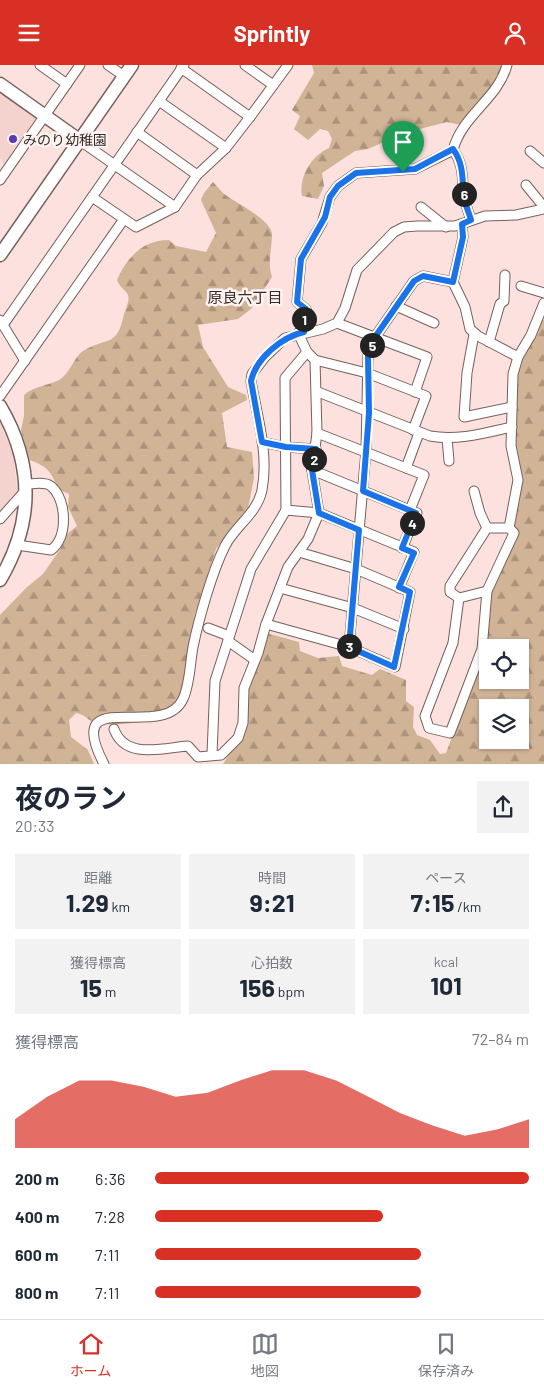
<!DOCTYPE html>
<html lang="ja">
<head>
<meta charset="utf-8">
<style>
	:root { --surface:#fff; --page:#f2f2f3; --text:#1f2937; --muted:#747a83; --line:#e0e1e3; --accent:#d93025 }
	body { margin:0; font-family:Barlow,"Noto Sans JP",sans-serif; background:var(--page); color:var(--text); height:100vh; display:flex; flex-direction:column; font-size:19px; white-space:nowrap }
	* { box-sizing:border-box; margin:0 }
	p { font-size:16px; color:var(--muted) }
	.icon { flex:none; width:28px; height:28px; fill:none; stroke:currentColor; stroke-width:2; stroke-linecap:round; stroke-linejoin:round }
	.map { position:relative; height:699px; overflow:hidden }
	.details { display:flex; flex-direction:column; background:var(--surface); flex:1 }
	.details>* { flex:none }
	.buttons { position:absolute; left:479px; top:574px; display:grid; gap:10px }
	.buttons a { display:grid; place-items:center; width:50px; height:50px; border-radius:0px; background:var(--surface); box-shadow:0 1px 4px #0004; font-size:25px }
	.pin { position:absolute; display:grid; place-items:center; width:42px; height:42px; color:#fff; margin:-51px -21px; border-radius:50% 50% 50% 0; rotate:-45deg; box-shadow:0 0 5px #0007 }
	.pin .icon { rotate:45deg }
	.km { position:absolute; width:25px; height:25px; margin:-12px; border-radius:50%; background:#222; color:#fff; font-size:14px; line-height:25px; text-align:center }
	.round { display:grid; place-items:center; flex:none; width:52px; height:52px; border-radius:0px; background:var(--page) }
	.overview { display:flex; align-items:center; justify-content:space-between; height:85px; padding:0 15px }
	h1 { font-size:28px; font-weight:700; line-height:38px }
	.stats { display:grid; grid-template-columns:repeat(3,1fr); gap:8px; height:85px; padding:5px 15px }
	.stats div { display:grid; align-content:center; border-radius:0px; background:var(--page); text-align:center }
	.stats b { font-size:25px; font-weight:700 }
	.stats small { font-size:14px; font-weight:400 }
	.stats p { font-size:14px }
	.chart { height:140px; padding:10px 15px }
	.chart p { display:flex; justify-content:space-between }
	.chart svg { width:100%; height:90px; margin-top:5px; fill:var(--accent); opacity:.7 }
	ul { padding:0 15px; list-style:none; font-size:16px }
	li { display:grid; grid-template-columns:80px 60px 1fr; align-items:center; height:38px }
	li i { height:12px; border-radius:6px; background:var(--accent) }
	header { display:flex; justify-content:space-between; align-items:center; height:65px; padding:0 15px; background:var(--accent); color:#fff; font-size:22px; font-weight:700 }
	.tabs { display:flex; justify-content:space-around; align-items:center; height:70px; border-top:1px solid var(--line); background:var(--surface); font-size:14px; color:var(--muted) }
	.tabs a { display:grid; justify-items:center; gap:2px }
	.tabs .selected { color:var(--accent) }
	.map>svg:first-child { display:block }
	.built { fill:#f4d2cd }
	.forest { fill:url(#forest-firs); fill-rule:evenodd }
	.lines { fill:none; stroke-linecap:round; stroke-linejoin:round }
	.street-casing { stroke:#76605d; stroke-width:11 }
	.secondary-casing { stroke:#76605d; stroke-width:15 }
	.street { stroke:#fff; stroke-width:9 }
	.secondary { stroke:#fff; stroke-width:12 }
	.route-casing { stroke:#fff; stroke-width:10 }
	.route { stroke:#1a73e8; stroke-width:6 }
	.poi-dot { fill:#5b3ab2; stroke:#fef3f1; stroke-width:2 }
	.labels { text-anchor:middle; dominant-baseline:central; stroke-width:5; stroke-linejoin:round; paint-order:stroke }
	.poi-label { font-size:14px; fill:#362c2a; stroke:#fef3f1; text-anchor:start }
	.neighbourhood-label { font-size:15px; fill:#362c2a; stroke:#fef3f1 }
</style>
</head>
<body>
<header><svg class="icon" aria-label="menu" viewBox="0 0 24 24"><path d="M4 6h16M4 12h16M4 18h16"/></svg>Sprintly<svg class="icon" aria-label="person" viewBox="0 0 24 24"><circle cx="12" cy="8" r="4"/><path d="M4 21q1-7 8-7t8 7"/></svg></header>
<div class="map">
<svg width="544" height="699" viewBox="0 0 544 699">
	<defs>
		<pattern id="forest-firs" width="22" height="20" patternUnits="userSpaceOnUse" patternTransform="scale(1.25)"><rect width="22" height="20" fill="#d1b396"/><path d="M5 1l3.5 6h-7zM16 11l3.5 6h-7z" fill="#aa927b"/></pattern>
	</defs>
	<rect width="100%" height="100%" fill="#fce1de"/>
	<g class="built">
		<polygon points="4,28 38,52 38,55 7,100 4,100 0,93 0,30"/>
		<polygon points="0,357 13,390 18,430 0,449"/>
	</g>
	<g class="forest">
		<path d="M312,0H503L495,24L472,43L461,60L447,57L404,68L368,84L355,86L322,108L324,121L318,134L302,131C299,111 311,91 329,83L332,74L328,66L320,64L308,75L294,64L300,51L292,45L314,8Z"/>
		<path d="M213,117C218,122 222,128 227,131C238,139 271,155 272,169C272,185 267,196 272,212L251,244L238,254L198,260L203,282L228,322L246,330L247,335L222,348L227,382L252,387L254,413L248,443L216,484L195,549L180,636L170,652L165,654C143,656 118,662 97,658C89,657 85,649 76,648L69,655L71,672L88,685L94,699H0V550L26,523L43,509L61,483L63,472L77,461L68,442L69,429L57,424C53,407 46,401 30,395L21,365L24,351V330C34,321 47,321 59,315C70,309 73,293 83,286C108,271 117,283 124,249C126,243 130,235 128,230C126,225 120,223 117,215C127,192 143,175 169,175L176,181L206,187L216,168L201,135L204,128Z"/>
		<path d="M541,254L544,255V699H223L239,674L246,624L266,568L299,577L300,586L318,593L339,591L342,601L372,610L380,604L406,615V636L414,642L413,662L417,670L430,675L440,689L446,688L466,635L490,527L519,467L514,460L522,417L515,376L516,308ZM488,582H520V615H488ZM488,642H520V675H488Z"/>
	</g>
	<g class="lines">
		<g class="street-casing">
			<g id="street">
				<polyline points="40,0 67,19"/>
				<polyline points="108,0 124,11"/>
				<polyline points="245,0 273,20"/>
				<polyline points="181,3 250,52"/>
				<polyline points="159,36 226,83"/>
				<polyline points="137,67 197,110"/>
				<polyline points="79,75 175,142"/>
				<path d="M453,85C462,50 498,34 507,0"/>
				<polyline points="530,86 544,98"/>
				<polyline points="0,115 80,0"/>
				<polyline points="526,120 544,142"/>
				<polyline points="92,132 136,162 175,142 197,110 226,83 250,52 288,0"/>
				<polyline points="421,142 446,162"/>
				<polyline points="462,159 463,172 453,217 465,242 470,264 478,271 518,292"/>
				<polyline points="521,221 544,228"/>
				<polyline points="396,241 434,258"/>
				<polyline points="0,255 25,296"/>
				<polyline points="337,258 427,292 415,327"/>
				<polyline points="3,260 184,0"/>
				<path d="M304,267L303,258L306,244L297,237L301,194L322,158L330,132L338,121L356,108L415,104L453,85C464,99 462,114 464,132C465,139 469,148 471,155"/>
				<polyline points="474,269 467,308 464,352 512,342"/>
				<polyline points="489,277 500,239 504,236 505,210"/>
				<polyline points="315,295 367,308 426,331 413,365"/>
				<path d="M318,327L430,371C458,376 485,368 512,362"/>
				<polyline points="0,331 124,154"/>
				<polyline points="317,368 424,410 410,445"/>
				<polyline points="447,373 449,396"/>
				<polyline points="262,377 285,382 316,384"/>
				<polyline points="406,403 419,368"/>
				<polyline points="312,405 417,448 402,483"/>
				<polyline points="474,426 480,448 487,463"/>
				<polyline points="286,445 319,448 414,487 399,523"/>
				<polyline points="0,454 26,425"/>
				<polygon points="487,463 509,463 514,468 487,526 482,584 450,668 429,663 425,651 453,578 459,533 450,527 450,521"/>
				<polyline points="509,463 518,415 511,381 513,309 518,292 531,270 544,238"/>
				<path d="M17,480L51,485C68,473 67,436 52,422C47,416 33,419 26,419"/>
				<polyline points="280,523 353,543 404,564"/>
				<polyline points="459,533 487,526"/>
				<polyline points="266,559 349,582 395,602 410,527 356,504 299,487"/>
				<polyline points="208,563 229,571"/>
				<polyline points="228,576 255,595"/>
				<polyline points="349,582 366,386 368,291 375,272 414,216 423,211 453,217"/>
				<path d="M114,664C125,695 163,683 188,681L198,692L221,690L238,673L243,658L244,623L258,588L266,559L288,502L308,474L319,448L312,405L317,368L315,295L307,287L298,268"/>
				<polyline points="212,689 215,616 251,504 286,445 285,313 307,287"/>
				<path d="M104,699C61,617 163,678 183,634C190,619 190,598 193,582C199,553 212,507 225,481C235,461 257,449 262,425C269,389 257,351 251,316L252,309L265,292L285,273L323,264L337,258L345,243L357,205L394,167L404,162L417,161H455L485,151L516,150L544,144"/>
			</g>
		</g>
		<g class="secondary-casing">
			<g id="secondary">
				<polyline points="0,19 79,75"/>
				<polyline points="0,190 132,0"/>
				<path d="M0,341C34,399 34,457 0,515"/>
			</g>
		</g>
		<use href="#street" class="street"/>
		<use href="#secondary" class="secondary"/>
	</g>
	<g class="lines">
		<g class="route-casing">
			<path id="route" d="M453,84C464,99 462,114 464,132C465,139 469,148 471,155L462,159L463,172L453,217L423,211L414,216L375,272L368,291L369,348L363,426L416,448L402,483L414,488L399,522L410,527L394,602L349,582L359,465L319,448L312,405L316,384L286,382L262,377L251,316C256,293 282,272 304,267L303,258L306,244L297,237L301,194L325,152L330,132L338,121L356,108L415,104Z"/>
		</g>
		<use href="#route" class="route"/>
	</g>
	<circle class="poi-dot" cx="13" cy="74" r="5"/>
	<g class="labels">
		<g class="poi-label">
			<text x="23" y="74">みのり幼稚園</text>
		</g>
		<g class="neighbourhood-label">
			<text x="245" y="232">原良六丁目</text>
		</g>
	</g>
</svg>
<div class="buttons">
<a><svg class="icon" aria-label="locate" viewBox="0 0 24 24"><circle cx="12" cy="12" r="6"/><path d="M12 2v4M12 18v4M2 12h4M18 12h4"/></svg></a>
<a><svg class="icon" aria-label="layers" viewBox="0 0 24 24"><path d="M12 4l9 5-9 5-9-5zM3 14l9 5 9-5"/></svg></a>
</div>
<div class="pin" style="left:403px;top:107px;background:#1e9e55"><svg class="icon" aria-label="arrive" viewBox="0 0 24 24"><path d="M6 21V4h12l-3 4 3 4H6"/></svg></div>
<b class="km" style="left:304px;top:254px">1</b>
<b class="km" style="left:314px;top:394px">2</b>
<b class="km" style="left:349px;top:581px">3</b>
<b class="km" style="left:412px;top:458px">4</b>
<b class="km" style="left:372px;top:280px">5</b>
<b class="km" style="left:464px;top:129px">6</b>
</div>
<section class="details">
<div class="overview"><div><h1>夜のラン</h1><p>20:33</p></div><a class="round"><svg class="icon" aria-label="share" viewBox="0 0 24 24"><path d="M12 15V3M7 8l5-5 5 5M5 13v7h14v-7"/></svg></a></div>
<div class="stats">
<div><p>距離</p><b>1.29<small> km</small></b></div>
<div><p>時間</p><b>9:21</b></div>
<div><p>ペース</p><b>7:15<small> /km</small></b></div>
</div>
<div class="stats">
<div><p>獲得標高</p><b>15<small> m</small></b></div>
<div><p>心拍数</p><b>156<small> bpm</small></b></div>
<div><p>kcal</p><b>101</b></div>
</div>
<div class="chart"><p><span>獲得標高</span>72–84 m</p>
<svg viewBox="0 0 160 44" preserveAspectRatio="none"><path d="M0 44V30L10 19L20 11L30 11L40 14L50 19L60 17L70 11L80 6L90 6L100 11L110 19L120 27L130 33L140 38L150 35L160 30V44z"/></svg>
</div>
<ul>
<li><b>200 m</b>6:36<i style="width:100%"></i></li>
<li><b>400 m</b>7:28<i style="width:61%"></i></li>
<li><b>600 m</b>7:11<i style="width:71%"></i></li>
<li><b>800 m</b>7:11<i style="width:71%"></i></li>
</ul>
</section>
<nav class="tabs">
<a class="selected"><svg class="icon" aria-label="home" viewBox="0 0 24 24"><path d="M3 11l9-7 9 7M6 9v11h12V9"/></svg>ホーム</a>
<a><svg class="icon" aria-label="map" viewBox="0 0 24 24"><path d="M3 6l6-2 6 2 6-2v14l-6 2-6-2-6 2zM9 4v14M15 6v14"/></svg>地図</a>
<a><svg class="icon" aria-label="saved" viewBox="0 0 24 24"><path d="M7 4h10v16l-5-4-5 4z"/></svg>保存済み</a>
</nav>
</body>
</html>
